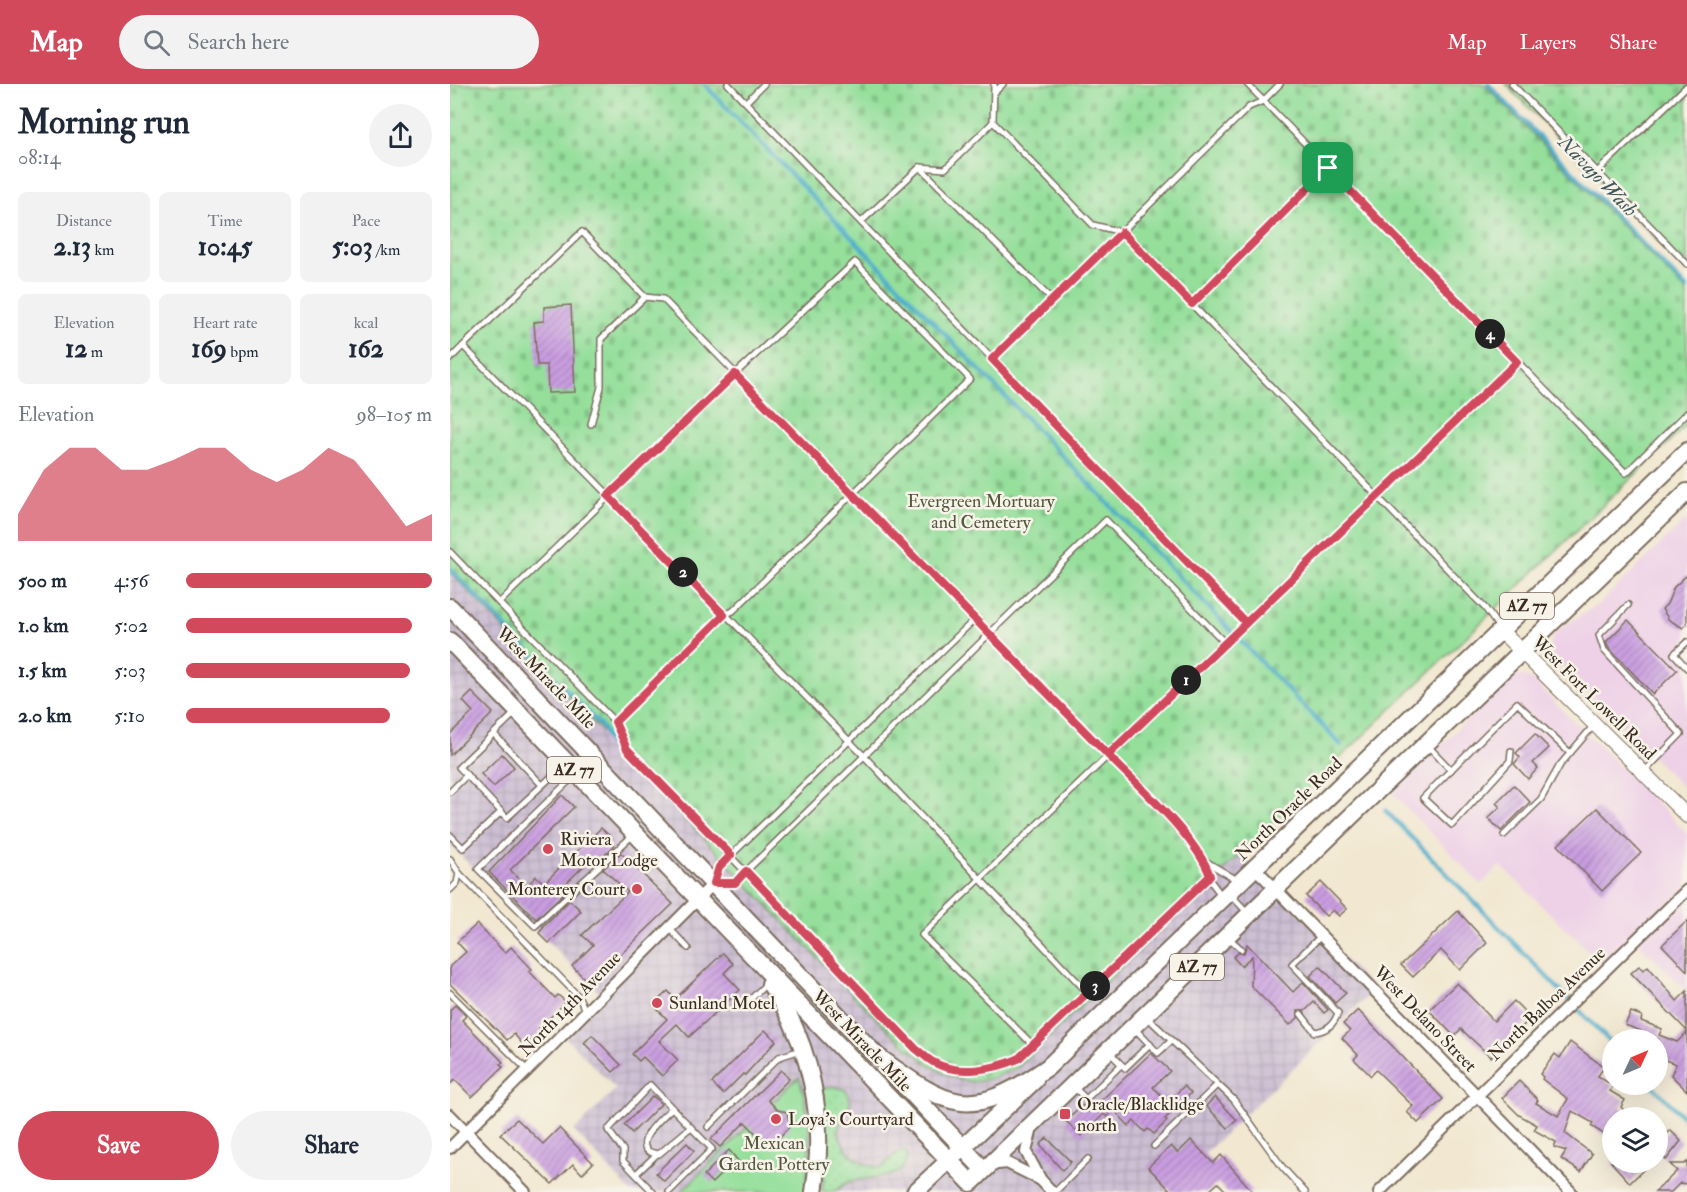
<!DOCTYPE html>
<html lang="en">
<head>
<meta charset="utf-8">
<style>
	:root { --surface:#fff; --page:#f2f2f3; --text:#1f2937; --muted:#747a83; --accent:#d1495b }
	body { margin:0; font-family:"IM FELL Double Pica",serif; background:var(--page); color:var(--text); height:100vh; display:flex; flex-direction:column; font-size:22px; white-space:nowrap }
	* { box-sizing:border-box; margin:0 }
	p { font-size:20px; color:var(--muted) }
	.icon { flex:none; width:33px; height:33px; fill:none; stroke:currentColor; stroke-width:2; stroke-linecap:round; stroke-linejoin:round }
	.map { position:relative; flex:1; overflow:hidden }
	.details { display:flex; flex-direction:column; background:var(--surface); width:450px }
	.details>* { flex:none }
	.needle { width:39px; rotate:46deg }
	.fabs { position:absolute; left:1152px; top:945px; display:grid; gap:12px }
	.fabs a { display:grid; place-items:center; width:66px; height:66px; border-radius:50%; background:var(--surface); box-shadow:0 6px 24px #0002; font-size:30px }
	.pin { position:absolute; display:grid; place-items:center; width:51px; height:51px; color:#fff; margin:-26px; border-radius:12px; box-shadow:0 3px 9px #0006 }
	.km { position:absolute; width:30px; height:30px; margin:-15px; border-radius:50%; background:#222; color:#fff; font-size:16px; line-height:30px; text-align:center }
	.round { display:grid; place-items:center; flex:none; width:63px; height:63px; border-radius:32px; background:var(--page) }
	.head { display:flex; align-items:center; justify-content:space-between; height:102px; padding:0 18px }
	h1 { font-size:33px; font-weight:800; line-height:45px }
	.stats { display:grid; grid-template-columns:repeat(3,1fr); gap:9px; height:102px; padding:6px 18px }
	.stats div { display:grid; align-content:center; border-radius:9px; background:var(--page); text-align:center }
	.stats b { font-size:26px; font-weight:800 }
	.stats small { font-size:16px; font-weight:400 }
	.stats p { font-size:16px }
	.chart { height:168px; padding:12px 18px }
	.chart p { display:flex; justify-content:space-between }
	.chart svg { width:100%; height:108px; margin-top:6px; fill:var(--accent); opacity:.7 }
	.action { display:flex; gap:12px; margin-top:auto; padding:12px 18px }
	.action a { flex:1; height:69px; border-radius:36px; background:var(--accent); color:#fff; font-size:24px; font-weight:800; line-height:69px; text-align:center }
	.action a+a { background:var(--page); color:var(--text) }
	ul { padding:0 18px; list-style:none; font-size:20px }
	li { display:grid; grid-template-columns:96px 72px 1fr; align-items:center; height:45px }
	li i { height:15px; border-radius:8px; background:var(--accent) }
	header { display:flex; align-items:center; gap:36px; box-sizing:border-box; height:84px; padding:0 30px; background:var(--accent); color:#fff }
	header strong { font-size:28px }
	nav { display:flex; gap:33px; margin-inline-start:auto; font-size:21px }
	.search { width:420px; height:54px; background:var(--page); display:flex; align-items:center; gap:15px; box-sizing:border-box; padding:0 21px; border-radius:33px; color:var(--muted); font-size:22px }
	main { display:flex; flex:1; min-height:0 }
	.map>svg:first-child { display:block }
	.built { fill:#eed0e7 }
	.industrial { fill:url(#industrial-grid) }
	.grass { fill:url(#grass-dots); stroke:#68845c; stroke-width:1.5 }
	.cemetery { fill:url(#cemetery-stones); stroke:#68845c; stroke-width:1.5 }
	.garden { fill:#95df9b; stroke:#68845c; stroke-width:1.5 }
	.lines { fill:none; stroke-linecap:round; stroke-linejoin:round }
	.stream { stroke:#4dadcc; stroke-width:4 }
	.building { fill:url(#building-hatch) }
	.service-casing { stroke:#7b6c5d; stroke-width:8 }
	.minor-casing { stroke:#7b6c5d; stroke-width:14 }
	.secondary-casing { stroke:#7b6c5d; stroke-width:16 }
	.primary-casing { stroke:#7b6c5d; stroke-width:20 }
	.trunk-casing { stroke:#7b6c5d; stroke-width:20 }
	.service { stroke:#fff; stroke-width:5 }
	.minor { stroke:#fff; stroke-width:10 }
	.secondary { stroke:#fff; stroke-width:14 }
	.primary { stroke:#fff; stroke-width:16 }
	.trunk { stroke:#fff; stroke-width:16 }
	.route-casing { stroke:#fff; stroke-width:12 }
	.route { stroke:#d1495b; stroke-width:8 }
	.poi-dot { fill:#d1495b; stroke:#f7f3e8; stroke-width:2 }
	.labels { text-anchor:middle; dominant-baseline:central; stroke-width:5; stroke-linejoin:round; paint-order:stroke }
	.shield { fill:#f7f3e8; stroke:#73665b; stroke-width:1.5 }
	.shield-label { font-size:16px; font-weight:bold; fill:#3b2a1e }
	.park-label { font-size:18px; fill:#52573d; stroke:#f7f3e8 }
	.street-label { font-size:18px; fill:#3b2a1e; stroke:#f7f3e8 }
	.poi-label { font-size:18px; fill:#3b2a1e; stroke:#f7f3e8; text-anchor:start }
	.water-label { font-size:20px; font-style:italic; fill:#41585b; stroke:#f7f3e8 }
</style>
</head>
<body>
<header>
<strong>Map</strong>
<div class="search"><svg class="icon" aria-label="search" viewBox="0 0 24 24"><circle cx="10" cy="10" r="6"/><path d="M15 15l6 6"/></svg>Search here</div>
<nav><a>Map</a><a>Layers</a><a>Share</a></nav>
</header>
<main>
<section class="details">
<div class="head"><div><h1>Morning run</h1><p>08:14</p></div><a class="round"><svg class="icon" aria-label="share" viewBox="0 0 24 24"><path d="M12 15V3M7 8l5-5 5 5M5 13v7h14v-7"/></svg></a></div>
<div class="stats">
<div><p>Distance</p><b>2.13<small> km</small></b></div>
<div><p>Time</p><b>10:45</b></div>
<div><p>Pace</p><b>5:03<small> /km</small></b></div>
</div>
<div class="stats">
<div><p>Elevation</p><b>12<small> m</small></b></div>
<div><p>Heart rate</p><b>169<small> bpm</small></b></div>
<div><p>kcal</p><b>162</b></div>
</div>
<div class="chart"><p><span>Elevation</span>98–105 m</p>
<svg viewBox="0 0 160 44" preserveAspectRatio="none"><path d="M0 44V33L10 15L20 6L30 6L40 15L50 15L60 11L70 6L80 6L90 15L100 20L110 15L120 6L130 11L140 24L150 38L160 33V44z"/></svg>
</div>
<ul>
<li><b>500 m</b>4:56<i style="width:100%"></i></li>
<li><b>1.0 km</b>5:02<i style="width:92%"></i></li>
<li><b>1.5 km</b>5:03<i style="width:91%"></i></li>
<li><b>2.0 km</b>5:10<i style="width:83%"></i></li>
</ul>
<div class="action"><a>Save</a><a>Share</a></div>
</section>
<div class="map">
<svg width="1237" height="1108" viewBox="0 0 1237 1108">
	<defs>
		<pattern id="industrial-grid" width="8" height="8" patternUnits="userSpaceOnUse" patternTransform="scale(1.5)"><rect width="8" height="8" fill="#ccbed3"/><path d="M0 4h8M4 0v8" fill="none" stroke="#b0a3b5"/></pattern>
		<pattern id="grass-dots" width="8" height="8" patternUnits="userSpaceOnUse" patternTransform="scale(1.5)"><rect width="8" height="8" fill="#95df9b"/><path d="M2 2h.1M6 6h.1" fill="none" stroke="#81c085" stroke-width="1.8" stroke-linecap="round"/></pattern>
		<pattern id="cemetery-stones" width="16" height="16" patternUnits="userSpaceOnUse" patternTransform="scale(1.5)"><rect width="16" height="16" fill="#95df9b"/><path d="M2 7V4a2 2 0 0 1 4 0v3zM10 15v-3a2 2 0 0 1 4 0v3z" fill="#81c085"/></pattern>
		<pattern id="building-hatch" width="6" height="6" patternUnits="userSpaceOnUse" patternTransform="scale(1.5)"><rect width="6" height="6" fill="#ca9ee1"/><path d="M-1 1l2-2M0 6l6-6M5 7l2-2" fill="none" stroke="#a581b6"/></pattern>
	</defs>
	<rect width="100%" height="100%" fill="#f7f3e8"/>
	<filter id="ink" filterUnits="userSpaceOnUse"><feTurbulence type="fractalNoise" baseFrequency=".0167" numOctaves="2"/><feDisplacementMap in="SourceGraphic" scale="12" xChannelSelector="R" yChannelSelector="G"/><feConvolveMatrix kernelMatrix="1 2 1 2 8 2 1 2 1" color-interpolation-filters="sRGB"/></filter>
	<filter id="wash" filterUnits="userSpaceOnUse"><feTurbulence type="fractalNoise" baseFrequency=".008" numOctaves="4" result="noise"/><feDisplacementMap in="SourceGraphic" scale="24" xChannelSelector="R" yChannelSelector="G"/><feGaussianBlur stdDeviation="1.35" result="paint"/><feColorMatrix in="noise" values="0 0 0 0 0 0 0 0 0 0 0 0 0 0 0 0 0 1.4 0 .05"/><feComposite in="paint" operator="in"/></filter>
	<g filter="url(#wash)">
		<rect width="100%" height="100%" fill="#f2e8d1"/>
		<g class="built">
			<polygon points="1237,435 1237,708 1103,571 1100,564 1103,553 1111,544 1150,519"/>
			<polygon points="1073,592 1082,596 1237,749 1237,906 1183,854 1155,883 1050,781 1031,801 943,710 1060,593"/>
		</g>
		<polygon class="industrial" points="0,488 404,912 567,984 791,769 924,906 715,1108 181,1108 124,1047 166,1005 114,952 152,911 0,761"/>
		<path class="grass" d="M382,1002L396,1006C407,1024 391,1029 388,1046C392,1067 410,1082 431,1084L446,1069L455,1067L458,1071C454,1099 423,1091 402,1097C385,1102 395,1108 372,1108L376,1073L371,1005Z"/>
		<g class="cemetery">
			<path d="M0,0H1034L1237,208V341L567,984C556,988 543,995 532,997C489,1005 433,940 404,912L0,488Z"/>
			<polygon points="1056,0 1237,0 1237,187"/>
		</g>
		<path class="garden" d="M349,993C362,1035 362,1065 355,1108H231Z"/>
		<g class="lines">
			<g class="stream">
				<polyline points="254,0 891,661"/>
				<polyline points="1038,0 1237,205"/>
				<polyline points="0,485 153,644 160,662"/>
				<polyline points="935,726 1162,960"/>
				<polyline points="1201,1000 1237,1037"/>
			</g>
		</g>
		<g id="blocks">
			<g class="building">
				<polygon points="121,221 125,308 98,309 97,281 87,281 84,238 94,237 94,223"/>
				<polygon points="1237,491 1237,540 1233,544 1219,536 1212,525 1217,520 1224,503"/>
				<polygon points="1178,536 1227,586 1203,610 1158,563 1156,558"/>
				<polygon points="22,608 43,629 0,671 0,650 23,628 13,617"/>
				<polygon points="1085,650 1099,664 1083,679 1088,684 1078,695 1064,680 1070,673 1066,669"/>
				<polygon points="52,670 64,683 44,703 31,690"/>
				<polygon points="1064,701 1080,718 1051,747 1038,734 1050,723 1046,719"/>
				<polygon points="112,711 124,723 60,786 77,802 86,792 94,799 151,744 162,754 159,757 164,762 147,778 142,774 109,806 113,810 86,835 39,788"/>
				<polygon points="1147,724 1191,769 1152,807 1108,761"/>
				<polygon points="171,769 223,820 140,900 122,882 143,861 132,851 178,808 153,785"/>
				<polygon points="871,798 897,825 889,832 883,826 876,832 856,812"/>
				<polygon points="120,816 131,827 99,859 89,849 94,843 93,842"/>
				<polygon points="1008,827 1037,859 1010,886 991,866 963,893 951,881"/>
				<polygon points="1237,837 1237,887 1212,861"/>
				<polygon points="27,840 55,869 61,863 82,885 79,887 105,914 108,911 116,918 89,944 92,947 75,963 64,950 57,956 0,900 0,882 16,868 7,858"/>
				<polygon points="797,860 843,908 853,898 878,926 874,929 864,918 855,927 848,927 848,934 840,941 801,902 802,872 791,882 783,873 788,869 794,869"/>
				<polygon points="273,869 283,880 274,889 290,906 239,953 227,940 209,957 228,976 212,992 193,973 189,977 182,970 217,935 203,921 218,907 225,915"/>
				<polygon points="870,882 896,909 885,919 860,892"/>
				<polygon points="1189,882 1193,886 1198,882 1227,917 1237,907 1237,947 1181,889"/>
				<polygon points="1007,899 1044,937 1064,917 1081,934 1041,973 1011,945 1004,952 979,926"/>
				<polygon points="5,921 16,932 12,936 53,978 50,980 53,983 22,1013 5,996 0,1000 0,926"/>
				<polygon points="908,926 993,1015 968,1039 957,1028 963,1022 926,986 921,992 904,975 908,971 892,954 900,947 893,940"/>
				<polygon points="1181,928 1192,932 1191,937 1212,945 1209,951 1227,958 1237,948 1237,1007 1221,991 1226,980 1212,975 1214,970 1208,967 1208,955 1189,952 1191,947 1175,941"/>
				<polygon points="315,946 326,957 295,991 293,990 273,1010 262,999"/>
				<polygon points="142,951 171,981 163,988 134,959"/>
				<polygon points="1120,958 1154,983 1148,992 1163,1002 1160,1007 1175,1016 1171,1023 1181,1034 1162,1034 1162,1040 1155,1051 1141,1042 1143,1039 1122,1027 1115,1049 1142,1070 1131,1088 1111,1075 1116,1067 1104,1063 1106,1058 1084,1046 1087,1041 1069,1031 1052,1014 1069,997 1088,1016 1086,1019 1108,1032 1118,1015 1092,995 1093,993 1090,990 1105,970 1110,974"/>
				<polygon points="701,969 720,987 703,1003 718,1018 734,1002 741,1009 715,1035 717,1037 704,1050 698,1045 695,1048 684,1037 679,1042 664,1026 657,1033 654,1030 631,1052 616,1037 633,1021 639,1028"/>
				<polygon points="331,986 339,995 318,1016 328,1026 337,1028 340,1042 325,1058 321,1054 316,1060 295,1038 270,1063 261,1055"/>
				<polygon points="203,1012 211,1020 182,1049 174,1041"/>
				<polygon points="765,1013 787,1036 778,1044 756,1022"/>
				<polygon points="67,1035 93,1060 109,1044 143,1079 132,1090 123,1080 102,1100 50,1050"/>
				<polygon points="1220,1046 1231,1057 1216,1076 1208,1067 1208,1058"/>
				<polygon points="597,1054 621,1078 612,1086 590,1061"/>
				<polygon points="741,1056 763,1079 771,1071 803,1108 777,1108 768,1099 758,1108 722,1108 698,1083 721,1062 728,1069"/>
				<polygon points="237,1059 244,1067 214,1097 206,1089"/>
				<polygon points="279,1066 289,1078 282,1085 279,1082 262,1099 254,1091"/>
				<polygon points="1161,1078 1191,1078 1196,1083 1180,1099"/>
				<polygon points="1237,1078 1237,1100 1230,1099 1221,1108 1205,1108 1227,1087 1220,1080 1234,1080"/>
			</g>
		</g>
	</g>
	<g filter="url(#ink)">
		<use href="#blocks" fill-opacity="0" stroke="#7b6c5d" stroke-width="1.5"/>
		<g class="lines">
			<g class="service-casing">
				<g id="service">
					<polyline points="278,0 796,539"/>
					<polyline points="544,0 543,38 643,141 672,148 1035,524 1050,545"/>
					<polyline points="797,0 1176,389 1237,329"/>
					<polyline points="1062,0 1237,180"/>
					<polyline points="544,9 553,0"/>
					<polyline points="296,18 314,0"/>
					<polyline points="470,83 602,216"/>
					<polyline points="1147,88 1237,2"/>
					<polyline points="411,138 470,83 495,85 543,38"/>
					<polyline points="195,213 132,148 13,262 414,672 638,909"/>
					<polyline points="742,221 878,84"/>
					<polyline points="0,275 13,262"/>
					<polyline points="542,275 799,23 813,17 830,0"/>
					<polyline points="141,340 151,303 151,255 195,213 213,215 710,724 755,777"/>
					<polyline points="0,468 49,519"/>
					<polyline points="1178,521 1149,551 1154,566 1231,650 1195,687"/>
					<polyline points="525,535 269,783 264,799 285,799 288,795 656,436 775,559"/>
					<polyline points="1237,558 1224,570 1237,584"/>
					<polyline points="66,628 9,683 57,734 114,681"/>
					<path d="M165,638L274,531L283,527L520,295L405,178L285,290L49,519L165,638L177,665L466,965C472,969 478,976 485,979C510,992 545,985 568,975L760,792"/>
					<polyline points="44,650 92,701"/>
					<polyline points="977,661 1001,686"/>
					<polyline points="1061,667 1060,677 1002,741 973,714 1067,619 1120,669"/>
					<polyline points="126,690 28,785 85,842 183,751"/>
					<polyline points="0,708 17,691"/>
					<polyline points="0,751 13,764 51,728"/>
					<polyline points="1054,751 1091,715 1110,681 1144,641"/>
					<polyline points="0,775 9,789 7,799 0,806"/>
					<polyline points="9,789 129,913 136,929"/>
					<polyline points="771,811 762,799 755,777 787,796"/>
					<polyline points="781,811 797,828"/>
					<polyline points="219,844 238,864"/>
					<polyline points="779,854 791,865"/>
					<polyline points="0,909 77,986"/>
					<polyline points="296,920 317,899"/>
					<path d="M851,930L865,948C878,946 884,940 888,929L842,880L871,852"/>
					<polyline points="698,934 784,1016 833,1084 855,1108"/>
					<polyline points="686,946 708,969 721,957"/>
					<polyline points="583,961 472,851 1067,278"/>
					<polyline points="660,969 675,984 700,960"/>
					<polyline points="625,1004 636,1015 671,981"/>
					<polyline points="258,1043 329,973 351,966"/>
					<polyline points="704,1062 767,1001"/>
					<polyline points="186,1090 207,1070"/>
					<polyline points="203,1108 173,1077 173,1066 158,1046 200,1001 222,1024"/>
					<path d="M219,1108L262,1065L222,1024C212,1033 174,1067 209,1070L241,1043"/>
					<polyline points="605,1108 638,1075"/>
				</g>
			</g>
			<g class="minor-casing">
				<g id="minor">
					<polyline points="806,785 1121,1108"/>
					<polyline points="0,1031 75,1108"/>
					<polyline points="582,1044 576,1068 591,1096 602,1108"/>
					<polyline points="0,1064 264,799"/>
					<polyline points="539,1081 557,1079 591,1096"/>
					<polyline points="929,1108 1237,806"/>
				</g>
			</g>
			<g class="secondary-casing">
				<polyline id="secondary" points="1051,547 1237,732"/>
			</g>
			<g class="primary-casing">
				<g id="primary">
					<polyline points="438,984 534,1086"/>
					<polyline points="465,1108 585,996"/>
				</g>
			</g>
			<g class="trunk-casing">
				<g id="trunk">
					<path d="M0,523L426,971C500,1025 519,1038 598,983L1237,367"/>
					<path d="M0,557L521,1099C761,870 997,637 1237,408"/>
					<path d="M320,900C362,961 376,1035 364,1108"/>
				</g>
			</g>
			<use href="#service" class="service"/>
			<use href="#minor" class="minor"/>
			<use href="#secondary" class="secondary"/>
			<use href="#primary" class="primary"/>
			<use href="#trunk" class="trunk"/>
		</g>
	</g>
	<g class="lines" filter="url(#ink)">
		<g class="route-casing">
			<path id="route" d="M878,84L742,220L672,148L542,275L796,539L658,671L285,290L158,412L274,531L165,638L177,665L281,771L269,783L264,799H285L296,787L466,965C472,969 478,976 485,979C509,992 545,985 568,975L760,792C747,753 688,702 658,671L796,539L1067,278L878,84"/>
		</g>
		<use href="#route" class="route"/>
	</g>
	<g class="poi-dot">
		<circle cx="98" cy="765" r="6"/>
		<circle cx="187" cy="805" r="6"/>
		<circle cx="207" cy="919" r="6"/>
		<rect x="609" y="1024" width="12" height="12" rx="3"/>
		<circle cx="326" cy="1035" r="6"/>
	</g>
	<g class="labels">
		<g class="shield">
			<rect x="1050" y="509" width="54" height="26" rx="4.5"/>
			<rect x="97" y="673" width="54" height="26" rx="4.5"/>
			<rect x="720" y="870" width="54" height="26" rx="4.5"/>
		</g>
		<g class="shield-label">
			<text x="1077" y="522">AZ 77</text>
			<text x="124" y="686">AZ 77</text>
			<text x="747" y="883">AZ 77</text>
		</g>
		<g class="park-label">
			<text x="531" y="417">Evergreen Mortuary<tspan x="531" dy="21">and Cemetery</tspan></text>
			<text x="324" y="1059">Mexican<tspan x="324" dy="21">Garden Pottery</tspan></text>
		</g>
		<g class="street-label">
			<text transform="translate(96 594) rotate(46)">West Miracle Mile</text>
			<text transform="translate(1144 614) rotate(45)">West Fort Lowell Road</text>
			<text transform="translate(839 725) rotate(-44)">North Oracle Road</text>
			<text transform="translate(120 920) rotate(-46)">North 14th Avenue</text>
			<text transform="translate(1097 920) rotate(-44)">North Balboa Avenue</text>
			<text transform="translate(975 935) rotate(46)">West Delano Street</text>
			<text transform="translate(412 957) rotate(46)">West Miracle Mile</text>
		</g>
		<g class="poi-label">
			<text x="110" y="755">Riviera<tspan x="110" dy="21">Motor Lodge</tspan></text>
			<text x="175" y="805" text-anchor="end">Monterey Court</text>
			<text x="219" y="919">Sunland Motel</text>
			<text x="627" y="1020">Oracle/Blacklidge<tspan x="627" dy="21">north</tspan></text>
			<text x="338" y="1035">Loya's Courtyard</text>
		</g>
		<g class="water-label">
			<text transform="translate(1148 92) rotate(46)">Navajo Wash</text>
		</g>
	</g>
</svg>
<div class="fabs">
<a><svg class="needle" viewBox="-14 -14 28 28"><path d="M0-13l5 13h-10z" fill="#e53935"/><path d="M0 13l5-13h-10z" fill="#747a83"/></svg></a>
<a><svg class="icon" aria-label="layers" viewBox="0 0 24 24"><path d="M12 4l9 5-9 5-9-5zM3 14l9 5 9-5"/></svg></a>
</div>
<div class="pin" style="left:878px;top:84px;background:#1e9e55"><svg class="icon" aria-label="arrive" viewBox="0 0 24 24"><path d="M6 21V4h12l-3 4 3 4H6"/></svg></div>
<b class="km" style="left:736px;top:596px">1</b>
<b class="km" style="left:233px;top:488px">2</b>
<b class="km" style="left:645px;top:902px">3</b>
<b class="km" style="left:1040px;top:250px">4</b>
</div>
</main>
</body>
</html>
